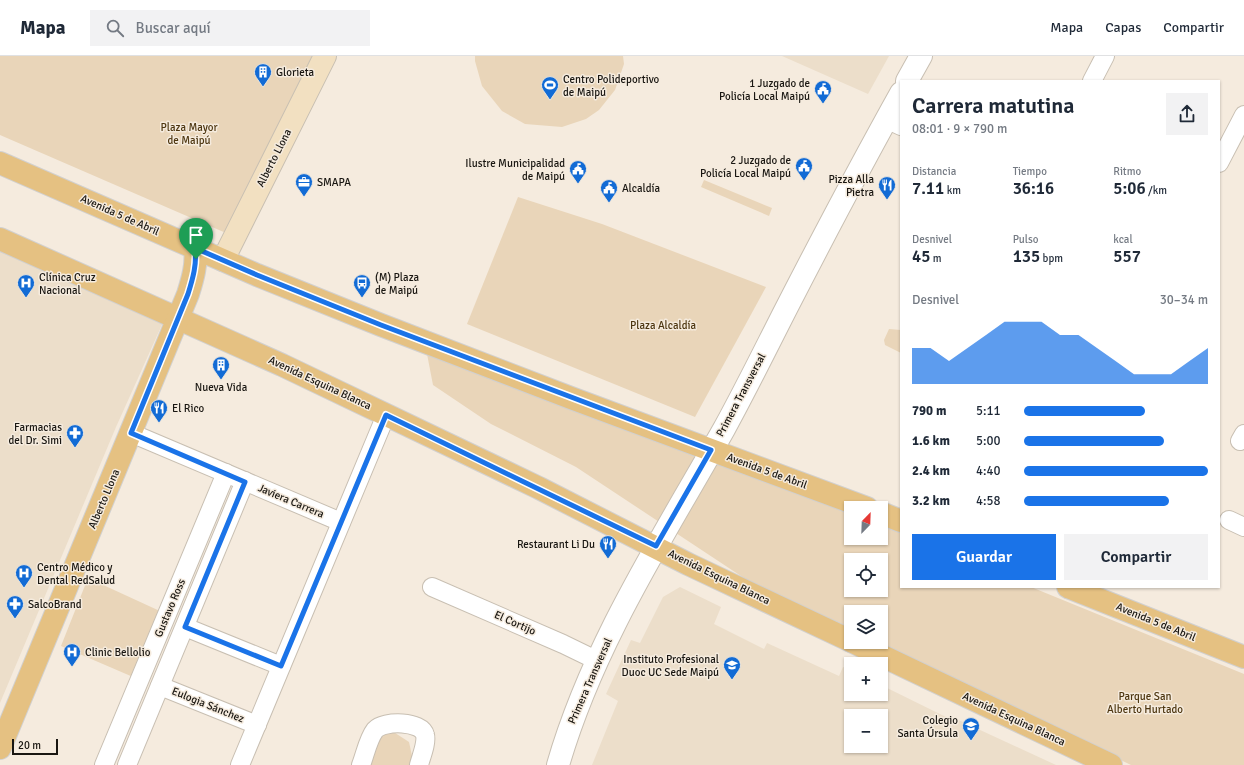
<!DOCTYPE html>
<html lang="es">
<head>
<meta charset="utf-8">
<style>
	:root { --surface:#fff; --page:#f2f2f3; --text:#1f2937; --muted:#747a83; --line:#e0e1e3; --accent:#1a73e8 }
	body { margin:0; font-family:Signika,sans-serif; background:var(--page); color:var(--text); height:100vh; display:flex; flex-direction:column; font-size:15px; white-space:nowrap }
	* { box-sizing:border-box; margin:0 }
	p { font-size:13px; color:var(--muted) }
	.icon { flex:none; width:22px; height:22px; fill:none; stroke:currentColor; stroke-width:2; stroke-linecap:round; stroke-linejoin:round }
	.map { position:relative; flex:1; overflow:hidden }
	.drawer { position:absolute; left:900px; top:24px; width:320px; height:508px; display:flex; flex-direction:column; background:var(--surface); border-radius:0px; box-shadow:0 1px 3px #0004 }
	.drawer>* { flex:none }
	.needle { width:26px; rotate:23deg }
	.fabs { position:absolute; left:844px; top:445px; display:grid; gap:8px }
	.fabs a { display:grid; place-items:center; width:44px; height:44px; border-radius:0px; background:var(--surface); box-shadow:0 1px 3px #0004; font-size:20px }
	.scale { position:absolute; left:12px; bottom:10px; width:46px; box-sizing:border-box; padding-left:4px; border:2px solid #191611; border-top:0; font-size:11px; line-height:14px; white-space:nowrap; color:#191611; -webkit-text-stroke:3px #f5ebde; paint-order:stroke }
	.pin { position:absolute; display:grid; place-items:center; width:34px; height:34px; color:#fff; margin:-41px -17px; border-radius:50% 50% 50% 0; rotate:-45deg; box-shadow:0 0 4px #0007 }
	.pin .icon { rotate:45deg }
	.round { display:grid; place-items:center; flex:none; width:42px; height:42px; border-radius:0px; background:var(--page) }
	.summary { display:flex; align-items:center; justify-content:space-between; height:68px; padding:0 12px }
	h1 { font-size:22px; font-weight:600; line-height:30px }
	.metrics { display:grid; grid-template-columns:repeat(3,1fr); gap:6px; height:68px; padding:4px 12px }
	.metrics div { display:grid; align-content:center }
	.metrics b { font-size:17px; font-weight:600 }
	.metrics small { font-size:11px; font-weight:400 }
	.metrics p { font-size:11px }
	.chart { height:112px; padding:8px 12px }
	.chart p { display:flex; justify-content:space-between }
	.chart svg { width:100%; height:72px; margin-top:4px; fill:var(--accent); opacity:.7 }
	.primary-button { display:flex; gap:8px; margin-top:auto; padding:8px 12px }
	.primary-button a { flex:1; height:46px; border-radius:0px; background:var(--accent); color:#fff; font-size:16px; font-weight:600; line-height:46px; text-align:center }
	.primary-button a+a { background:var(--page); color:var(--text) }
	ul { padding:0 12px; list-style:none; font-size:13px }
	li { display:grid; grid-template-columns:64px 48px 1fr; align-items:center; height:30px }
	li i { height:10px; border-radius:5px; background:var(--accent) }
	header { display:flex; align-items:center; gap:24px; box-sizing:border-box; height:56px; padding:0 20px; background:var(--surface); border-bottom:1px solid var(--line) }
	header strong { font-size:19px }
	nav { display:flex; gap:22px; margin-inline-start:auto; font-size:14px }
	.search { width:280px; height:36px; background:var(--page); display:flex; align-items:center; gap:10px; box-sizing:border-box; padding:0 14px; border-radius:0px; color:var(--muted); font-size:15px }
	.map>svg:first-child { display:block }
	.built { fill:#ecdeca; fill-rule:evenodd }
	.green { fill:#e9d5b9; fill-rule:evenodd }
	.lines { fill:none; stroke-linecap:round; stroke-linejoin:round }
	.minor-casing { stroke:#c8bfb2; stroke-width:20 }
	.tertiary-casing { stroke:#c8bfb2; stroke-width:24 }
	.secondary-casing { stroke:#c8bfb2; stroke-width:24 }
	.primary-casing { stroke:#d1d0cf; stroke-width:24 }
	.minor { stroke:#fff; stroke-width:18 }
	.tertiary { stroke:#fff; stroke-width:22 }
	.secondary { stroke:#f2e0c1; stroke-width:22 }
	.primary { stroke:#e5c182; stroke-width:22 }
	.route-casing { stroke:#fff; stroke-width:8 }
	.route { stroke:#1a73e8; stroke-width:5 }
	.labels { text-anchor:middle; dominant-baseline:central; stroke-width:3; stroke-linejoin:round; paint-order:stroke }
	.poi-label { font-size:11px; fill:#191611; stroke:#f5ebde; text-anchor:start }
	.park-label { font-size:11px; fill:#4d3610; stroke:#f5ebde }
	.street-label { font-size:11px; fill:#191611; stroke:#f5ebde }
</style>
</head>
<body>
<header>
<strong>Mapa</strong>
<div class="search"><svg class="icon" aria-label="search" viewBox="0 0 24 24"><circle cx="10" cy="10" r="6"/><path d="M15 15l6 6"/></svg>Buscar aquí</div>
<nav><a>Mapa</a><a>Capas</a><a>Compartir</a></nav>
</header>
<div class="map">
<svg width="1244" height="709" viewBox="0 0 1244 709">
	<rect width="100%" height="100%" fill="#f5ebde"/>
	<g class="built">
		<polygon points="782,0 889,0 868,38"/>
		<polygon points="0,192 165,262 116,371 0,647"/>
		<path d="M680,531L721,551L714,568L764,593L767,587L839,620L843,611L851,614V638H881V629L948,662L952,661L1056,709H592L618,645L606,638L631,584L640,587L663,541ZM851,660H881V690H851Z"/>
	</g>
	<g class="green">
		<polygon points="0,0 312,0 226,177 0,79"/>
		<polygon points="475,0 623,0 624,8 615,34 599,54 586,63 562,71 525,68 502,55 482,30 475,5"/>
		<polygon points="704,124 772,152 769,160 701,131"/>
		<polygon points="518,141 602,168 766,231 695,361 467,268"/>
		<polygon points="889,273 901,274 901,297 885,289 884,284"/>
		<path d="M427,298L851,457V482H881V469L901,477V531H1031L1244,618V709H1131L877,586H881V556H851V573L744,522L576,411L491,368L433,329ZM851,504H881V534H851Z"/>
		<polygon points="88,522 162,556 133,621 61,590"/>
		<polygon points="392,675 409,686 412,700 410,709 370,709 381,680"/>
	</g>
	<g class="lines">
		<g class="minor-casing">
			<g id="minor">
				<polyline points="1092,25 1105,0"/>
				<polyline points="886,63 901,70"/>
				<polyline points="1219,107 1244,59"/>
				<polyline points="131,377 341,466"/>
				<polyline points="1240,385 1244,378"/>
				<polyline points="1229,464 1244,471"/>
				<polyline points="432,531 563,588 598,605"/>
				<polyline points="185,571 281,610"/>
				<polyline points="160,630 257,669"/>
				<polyline points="104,709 226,417"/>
				<polyline points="127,709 245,425"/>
				<polyline points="240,709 386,359"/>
				<path d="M361,709C365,699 368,683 375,674C384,664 422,665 425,679C427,687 421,701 419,709"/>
			</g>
		</g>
		<g class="tertiary-casing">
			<g id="tertiary">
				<polyline points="907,25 921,0"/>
				<path d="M558,709C593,588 663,481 724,373C746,333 766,292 787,251C824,179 862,107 901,37"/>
			</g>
		</g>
		<g class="secondary-casing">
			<polyline id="secondary" points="223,204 325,0"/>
		</g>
		<g class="primary-casing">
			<g id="primary">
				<polyline points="0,107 257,219 381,269 571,342 867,452"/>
				<polyline points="0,183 282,309 539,432 688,508 851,585"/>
				<polyline points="881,457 901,465"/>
				<polyline points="1068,531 1244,601"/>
				<polyline points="853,586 1111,709"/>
				<path d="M0,692L188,238C193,222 197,208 195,192"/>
			</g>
		</g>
		<use href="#minor" class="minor"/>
		<use href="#tertiary" class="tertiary"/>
		<use href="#secondary" class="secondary"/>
		<use href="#primary" class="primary"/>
	</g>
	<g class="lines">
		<g class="route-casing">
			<path id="route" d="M195,192L257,219L381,269L711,394L656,490L386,359L281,610L185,571L245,426L131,377L188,238C193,222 197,208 195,192Z"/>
		</g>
		<use href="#route" class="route"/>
	</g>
	<defs>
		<g id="building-pin" transform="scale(0.9)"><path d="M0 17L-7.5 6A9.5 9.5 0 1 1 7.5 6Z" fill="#126bd5" stroke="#f5ebde"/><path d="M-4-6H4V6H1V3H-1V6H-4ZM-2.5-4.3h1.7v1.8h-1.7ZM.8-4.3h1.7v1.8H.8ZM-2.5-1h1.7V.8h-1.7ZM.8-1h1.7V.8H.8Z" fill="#fff"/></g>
		<g id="stadium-pin" transform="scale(0.9)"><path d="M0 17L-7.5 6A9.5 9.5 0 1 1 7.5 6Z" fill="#126bd5" stroke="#f5ebde"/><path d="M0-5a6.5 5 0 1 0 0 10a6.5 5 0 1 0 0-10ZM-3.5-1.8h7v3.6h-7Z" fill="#fff"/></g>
		<g id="civic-pin" transform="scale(0.9)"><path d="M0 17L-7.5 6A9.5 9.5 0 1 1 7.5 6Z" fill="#126bd5" stroke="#f5ebde"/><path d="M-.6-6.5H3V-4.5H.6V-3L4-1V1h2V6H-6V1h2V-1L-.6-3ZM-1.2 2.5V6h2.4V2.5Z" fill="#fff"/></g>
		<g id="office-pin" transform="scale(0.9)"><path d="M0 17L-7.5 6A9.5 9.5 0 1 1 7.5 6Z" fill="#126bd5" stroke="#f5ebde"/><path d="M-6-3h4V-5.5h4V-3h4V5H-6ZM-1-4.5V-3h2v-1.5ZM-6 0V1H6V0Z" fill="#fff"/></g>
		<g id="restaurant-pin" transform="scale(0.9)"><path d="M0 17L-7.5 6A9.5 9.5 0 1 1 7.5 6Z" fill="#126bd5" stroke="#f5ebde"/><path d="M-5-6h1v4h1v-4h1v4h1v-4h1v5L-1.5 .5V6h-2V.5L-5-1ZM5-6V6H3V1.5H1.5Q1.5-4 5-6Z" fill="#fff"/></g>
		<g id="hospital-pin" transform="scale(0.9)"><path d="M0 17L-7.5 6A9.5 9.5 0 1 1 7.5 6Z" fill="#126bd5" stroke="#f5ebde"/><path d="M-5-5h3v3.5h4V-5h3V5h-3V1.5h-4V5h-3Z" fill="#fff"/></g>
		<g id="bus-pin" transform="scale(0.9)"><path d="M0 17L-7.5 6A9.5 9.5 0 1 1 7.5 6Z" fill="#126bd5" stroke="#f5ebde"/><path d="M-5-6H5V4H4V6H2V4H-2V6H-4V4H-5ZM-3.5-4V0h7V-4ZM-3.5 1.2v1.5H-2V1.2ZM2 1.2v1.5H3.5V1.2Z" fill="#fff"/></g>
		<g id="pharmacy-pin" transform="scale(0.9)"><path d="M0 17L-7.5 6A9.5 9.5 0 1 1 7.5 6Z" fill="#126bd5" stroke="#f5ebde"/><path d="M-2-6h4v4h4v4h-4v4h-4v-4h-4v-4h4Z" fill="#fff"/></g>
		<g id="university-pin" transform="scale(0.9)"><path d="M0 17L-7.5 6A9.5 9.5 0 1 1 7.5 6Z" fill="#126bd5" stroke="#f5ebde"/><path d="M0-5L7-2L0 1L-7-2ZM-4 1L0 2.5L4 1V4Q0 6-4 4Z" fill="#fff"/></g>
		<g id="school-pin" transform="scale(0.9)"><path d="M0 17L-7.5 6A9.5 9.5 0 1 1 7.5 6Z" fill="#126bd5" stroke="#f5ebde"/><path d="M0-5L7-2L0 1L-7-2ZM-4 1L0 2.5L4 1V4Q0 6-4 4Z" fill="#fff"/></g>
	</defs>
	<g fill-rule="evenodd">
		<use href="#building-pin" x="263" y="16"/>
		<use href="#stadium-pin" x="550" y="29"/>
		<use href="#civic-pin" x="823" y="33"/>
		<use href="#civic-pin" x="804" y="110"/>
		<use href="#civic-pin" x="578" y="113"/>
		<use href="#office-pin" x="304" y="126"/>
		<use href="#restaurant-pin" x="887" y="129"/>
		<use href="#civic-pin" x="609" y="132"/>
		<use href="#hospital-pin" x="26" y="227"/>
		<use href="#bus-pin" x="362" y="227"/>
		<use href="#building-pin" x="221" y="309"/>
		<use href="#restaurant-pin" x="159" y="352"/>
		<use href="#pharmacy-pin" x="75" y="377"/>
		<use href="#restaurant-pin" x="608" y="488"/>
		<use href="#hospital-pin" x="24" y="517"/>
		<use href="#pharmacy-pin" x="15" y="548"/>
		<use href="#hospital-pin" x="72" y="596"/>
		<use href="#university-pin" x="732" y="609"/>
		<use href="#school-pin" x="971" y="670"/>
	</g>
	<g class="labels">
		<g class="poi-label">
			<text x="276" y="16">Glorieta</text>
			<text x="563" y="23">Centro Polideportivo<tspan x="563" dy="13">de Maipú</tspan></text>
			<text x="810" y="27" text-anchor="end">1 Juzgado de<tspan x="810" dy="13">Policía Local Maipú</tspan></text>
			<text x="791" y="104" text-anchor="end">2 Juzgado de<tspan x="791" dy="13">Policía Local Maipú</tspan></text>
			<text x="565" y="107" text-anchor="end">Ilustre Municipalidad<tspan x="565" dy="13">de Maipú</tspan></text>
			<text x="874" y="123" text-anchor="end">Pizza Alla<tspan x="874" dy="13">Pietra</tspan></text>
			<text x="317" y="126">SMAPA</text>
			<text x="622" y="132">Alcaldía</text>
			<text x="39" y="221">Clínica Cruz<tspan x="39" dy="13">Nacional</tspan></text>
			<text x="375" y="221">(M) Plaza<tspan x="375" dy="13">de Maipú</tspan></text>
			<text x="221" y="331" text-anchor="middle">Nueva Vida</text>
			<text x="172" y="352">El Rico</text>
			<text x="62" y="371" text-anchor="end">Farmacias<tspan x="62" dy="13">del Dr. Simi</tspan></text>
			<text x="595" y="488" text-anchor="end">Restaurant Li Du</text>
			<text x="37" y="511">Centro Médico y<tspan x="37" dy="13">Dental RedSalud</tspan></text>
			<text x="28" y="548">SalcoBrand</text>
			<text x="85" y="596">Clinic Bellolio</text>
			<text x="719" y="603" text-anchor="end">Instituto Profesional<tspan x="719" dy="13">Duoc UC Sede Maipú</tspan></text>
			<text x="958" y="664" text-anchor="end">Colegio<tspan x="958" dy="13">Santa Úrsula</tspan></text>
		</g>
		<g class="park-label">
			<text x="189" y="71">Plaza Mayor<tspan x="189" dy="13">de Maipú</tspan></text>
			<text x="663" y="269">Plaza Alcaldía</text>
			<text x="1145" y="640">Parque San<tspan x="1145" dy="13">Alberto Hurtado</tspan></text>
		</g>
		<g class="street-label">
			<text transform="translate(274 102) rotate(-63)">Alberto Llona</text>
			<text transform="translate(120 159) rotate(24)">Avenida 5 de Abril</text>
			<text transform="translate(320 327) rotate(25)">Avenida Esquina Blanca</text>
			<text transform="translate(741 339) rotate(-62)">Primera Transversal</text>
			<text transform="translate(767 415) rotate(20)">Avenida 5 de Abril</text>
			<text transform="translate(104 443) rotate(-67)">Alberto Llona</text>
			<text transform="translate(291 445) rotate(23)">Javiera Carrera</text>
			<text transform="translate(719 521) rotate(26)">Avenida Esquina Blanca</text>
			<text transform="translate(170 552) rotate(-67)">Gustavo Ross</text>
			<text transform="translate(1156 566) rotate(22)">Avenida 5 de Abril</text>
			<text transform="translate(515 567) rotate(24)">El Cortijo</text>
			<text transform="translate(590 625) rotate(-66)">Primera Transversal</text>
			<text transform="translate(208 649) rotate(22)">Eulogia Sánchez</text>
			<text transform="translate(1014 663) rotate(25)">Avenida Esquina Blanca</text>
		</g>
	</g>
</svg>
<div class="fabs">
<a><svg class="needle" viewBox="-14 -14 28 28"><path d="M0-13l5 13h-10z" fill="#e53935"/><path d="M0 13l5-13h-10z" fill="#747a83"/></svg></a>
<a><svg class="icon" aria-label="locate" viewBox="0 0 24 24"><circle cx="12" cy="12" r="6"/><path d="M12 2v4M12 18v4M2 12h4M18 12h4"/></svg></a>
<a><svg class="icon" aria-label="layers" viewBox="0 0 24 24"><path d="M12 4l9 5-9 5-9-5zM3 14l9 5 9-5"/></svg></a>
<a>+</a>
<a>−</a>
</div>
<div class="scale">20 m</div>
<div class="pin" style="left:196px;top:203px;background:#1e9e55"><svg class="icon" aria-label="arrive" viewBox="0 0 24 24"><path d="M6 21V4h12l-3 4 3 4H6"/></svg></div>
<section class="drawer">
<div class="summary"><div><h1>Carrera matutina</h1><p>08:01 · 9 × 790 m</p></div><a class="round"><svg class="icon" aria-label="share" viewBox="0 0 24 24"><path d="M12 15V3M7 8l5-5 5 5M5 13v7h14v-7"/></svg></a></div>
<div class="metrics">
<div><p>Distancia</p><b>7.11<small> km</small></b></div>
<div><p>Tiempo</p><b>36:16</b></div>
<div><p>Ritmo</p><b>5:06<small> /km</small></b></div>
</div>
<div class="metrics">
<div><p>Desnivel</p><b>45<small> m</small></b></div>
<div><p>Pulso</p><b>135<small> bpm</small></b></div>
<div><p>kcal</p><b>557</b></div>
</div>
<div class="chart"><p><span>Desnivel</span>30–34 m</p>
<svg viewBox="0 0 160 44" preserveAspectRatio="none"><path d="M0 44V22L10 22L20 30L30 22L40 14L50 6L60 6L70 6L80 14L90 14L100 22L110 30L120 38L130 38L140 38L150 30L160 22V44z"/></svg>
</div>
<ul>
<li><b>790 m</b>5:11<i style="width:66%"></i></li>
<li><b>1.6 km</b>5:00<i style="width:76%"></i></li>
<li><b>2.4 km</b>4:40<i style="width:100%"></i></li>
<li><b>3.2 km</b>4:58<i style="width:79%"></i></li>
</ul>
<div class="primary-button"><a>Guardar</a><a>Compartir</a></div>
</section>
</div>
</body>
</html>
